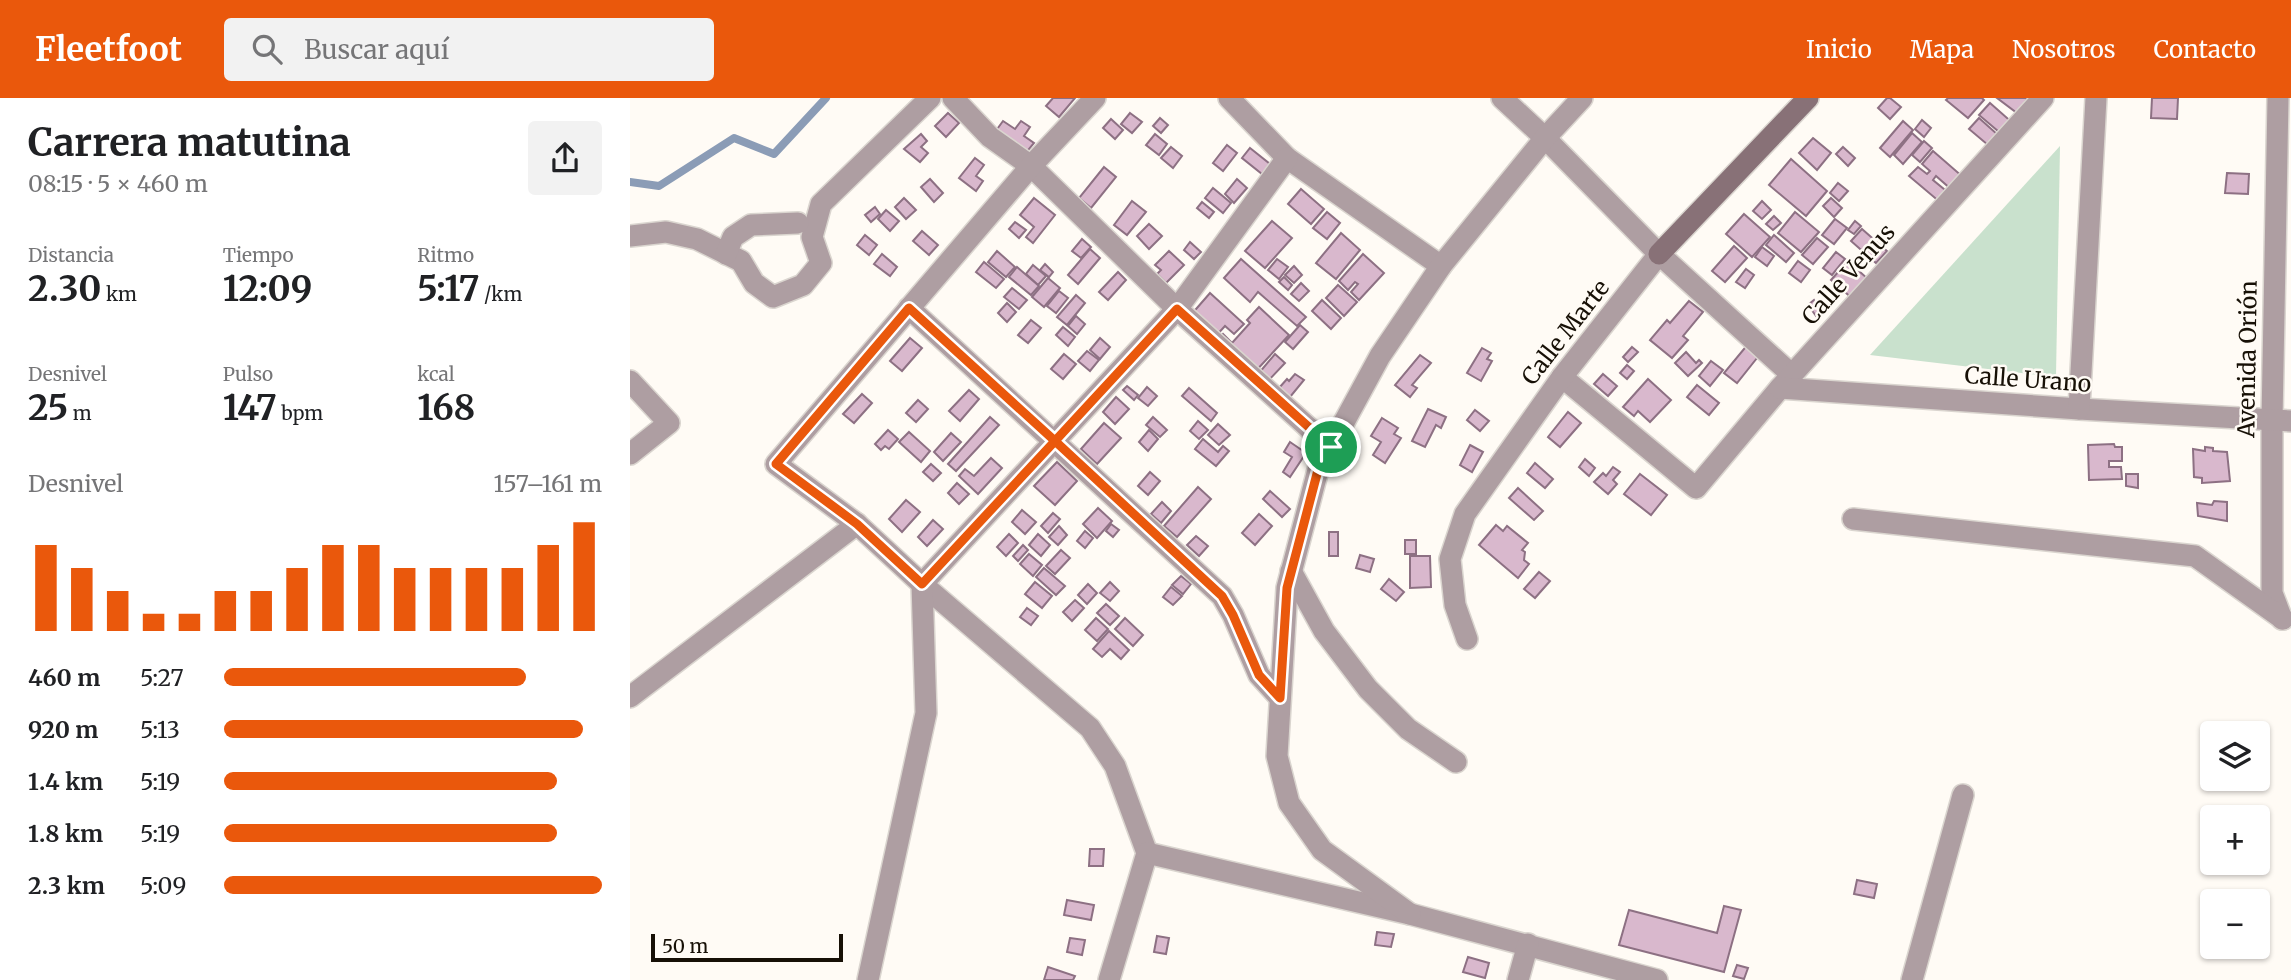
<!DOCTYPE html>
<html lang="es">
<head>
<meta charset="utf-8">
<style>
	:root { --surface:#fff; --page:#f2f2f2; --text:#202124; --muted:#757577; --accent:#ea580c }
	body { margin:0; font-family:Merriweather,serif; background:var(--page); color:var(--text); height:100vh; display:flex; flex-direction:column; font-size:26px; white-space:nowrap }
	* { box-sizing:border-box; margin:0 }
	p { font-size:23px; color:var(--muted) }
	.icon { flex:none; width:38px; height:38px; fill:none; stroke:currentColor; stroke-width:2; stroke-linecap:round; stroke-linejoin:round }
	.map { position:relative; flex:1; overflow:hidden }
	.side { display:flex; flex-direction:column; background:var(--surface); width:630px }
	.side>* { flex:none }
	.fabs { position:absolute; left:1570px; top:623px; display:grid; gap:14px }
	.fabs a { display:grid; place-items:center; width:70px; height:70px; border-radius:7px; background:var(--surface); box-shadow:0 2px 5px #0004; font-size:35px }
	.scale { position:absolute; left:21px; bottom:18px; width:192px; box-sizing:border-box; padding-left:7px; border:4px solid #171006; border-top:0; font-size:19px; line-height:24px; white-space:nowrap; color:#171006; -webkit-text-stroke:5px #fffbf5; paint-order:stroke }
	.pin { position:absolute; display:grid; place-items:center; width:60px; height:60px; color:#fff; margin:-30px; border:4px solid #fff; border-radius:50%; box-shadow:0 2px 7px #0007 }
	.round { display:grid; place-items:center; flex:none; width:74px; height:74px; border-radius:7px; background:var(--page) }
	.summary { display:flex; align-items:center; justify-content:space-between; height:119px; padding:0 28px }
	h1 { font-size:38px; font-weight:700; line-height:52px }
	.figures { display:grid; grid-template-columns:repeat(3,1fr); gap:10px; height:119px; padding:7px 28px }
	.figures div { display:grid; align-content:center }
	.figures b { font-size:35px; font-weight:700 }
	.figures small { font-size:19px; font-weight:400 }
	.figures p { font-size:19px }
	.chart { height:196px; padding:14px 28px }
	.chart p { display:flex; justify-content:space-between }
	.chart svg { width:100%; height:126px; margin-top:7px; stroke:var(--accent); stroke-width:6 }
	ul { padding:0 28px; list-style:none; font-size:23px }
	li { display:grid; grid-template-columns:112px 84px 1fr; align-items:center; height:52px }
	li i { height:18px; border-radius:9px; background:var(--accent) }
	header { display:flex; align-items:center; gap:42px; box-sizing:border-box; height:98px; padding:0 35px; background:var(--accent); color:#fff }
	header strong { font-size:33px }
	nav { display:flex; gap:38px; margin-inline-start:auto; font-size:24px }
	.search { width:490px; height:63px; background:var(--page); display:flex; align-items:center; gap:18px; box-sizing:border-box; padding:0 24px; border-radius:7px; color:var(--muted); font-size:26px }
	main { display:flex; flex:1; min-height:0 }
	.map>svg:first-child { display:block }
	.green { fill:#c9e1cd }
	.lines { fill:none; stroke-linecap:round; stroke-linejoin:round }
	.stream { stroke:#8b9cb6; stroke-width:8 }
	.building { fill:#d9b8cd; stroke:#8d7083; stroke-width:2 }
	.street-casing { stroke:#dad5cf; stroke-width:24 }
	.secondary-casing { stroke:#dad5cf; stroke-width:24 }
	.street { stroke:#ae9ea2; stroke-width:21 }
	.secondary { stroke:#887177; stroke-width:21 }
	.route-casing { stroke:#fff; stroke-width:14 }
	.route { stroke:#ea580c; stroke-width:9 }
	.labels { text-anchor:middle; dominant-baseline:central; stroke-width:5; stroke-linejoin:round; paint-order:stroke }
	.street-label { font-size:23px; fill:#171006; stroke:#fffbf5 }
</style>
</head>
<body>
<header>
<strong>Fleetfoot</strong>
<div class="search"><svg class="icon" aria-label="search" viewBox="0 0 24 24"><circle cx="10" cy="10" r="6"/><path d="M15 15l6 6"/></svg>Buscar aquí</div>
<nav><a>Inicio</a><a>Mapa</a><a>Nosotros</a><a>Contacto</a></nav>
</header>
<main>
<section class="side">
<div class="summary"><div><h1>Carrera matutina</h1><p>08:15 · 5 × 460 m</p></div><a class="round"><svg class="icon" aria-label="share" viewBox="0 0 24 24"><path d="M12 15V3M7 8l5-5 5 5M5 13v7h14v-7"/></svg></a></div>
<div class="figures">
<div><p>Distancia</p><b>2.30<small> km</small></b></div>
<div><p>Tiempo</p><b>12:09</b></div>
<div><p>Ritmo</p><b>5:17<small> /km</small></b></div>
</div>
<div class="figures">
<div><p>Desnivel</p><b>25<small> m</small></b></div>
<div><p>Pulso</p><b>147<small> bpm</small></b></div>
<div><p>kcal</p><b>168</b></div>
</div>
<div class="chart"><p><span>Desnivel</span>157–161 m</p>
<svg viewBox="0 0 160 44" preserveAspectRatio="none"><path d="M5 44V14M15 44V22M25 44V30M35 44V38M45 44V38M55 44V30M65 44V30M75 44V22M85 44V14M95 44V14M105 44V22M115 44V22M125 44V22M135 44V22M145 44V14M155 44V6"/></svg>
</div>
<ul>
<li><b>460 m</b>5:27<i style="width:80%"></i></li>
<li><b>920 m</b>5:13<i style="width:95%"></i></li>
<li><b>1.4 km</b>5:19<i style="width:88%"></i></li>
<li><b>1.8 km</b>5:19<i style="width:88%"></i></li>
<li><b>2.3 km</b>5:09<i style="width:100%"></i></li>
</ul>
</section>
<div class="map">
<svg width="1661" height="882" viewBox="0 0 1661 882">
	<rect width="100%" height="100%" fill="#fffbf5"/>
	<polygon class="green" points="1430,48 1426,279 1240,257"/>
	<g class="lines">
		<polyline class="stream" points="0,84 29,88 104,40 144,56 196,0"/>
	</g>
	<g class="building">
		<polygon points="423,0 445,0 429,19 416,8"/>
		<polygon points="1257,0 1260,0 1271,9 1260,21 1248,10"/>
		<polygon points="1318,0 1352,0 1354,2 1338,20 1316,2"/>
		<polygon points="1367,0 1398,0 1387,15"/>
		<polygon points="1522,0 1548,0 1547,21 1521,20"/>
		<polygon points="1360,5 1385,27 1375,39 1349,17"/>
		<polygon points="318,15 329,25 316,39 305,28"/>
		<polygon points="500,15 512,24 502,35 491,26"/>
		<polygon points="530,20 538,27 531,35 523,28"/>
		<polygon points="1349,20 1368,37 1358,47 1339,31"/>
		<polygon points="481,21 493,32 485,41 473,30"/>
		<polygon points="1292,22 1301,30 1294,39 1285,31"/>
		<polygon points="373,23 385,31 391,23 400,29 394,38 404,45 395,56 365,34"/>
		<polygon points="1273,23 1283,32 1260,59 1250,50"/>
		<polygon points="1282,35 1292,44 1273,66 1264,57"/>
		<polygon points="291,36 297,43 291,49 298,55 290,64 274,51"/>
		<polygon points="525,36 537,46 529,57 516,47"/>
		<polygon points="1183,40 1201,55 1187,72 1169,55"/>
		<polygon points="1294,43 1302,50 1290,64 1282,57"/>
		<polygon points="597,47 607,55 593,73 583,65"/>
		<polygon points="541,49 552,58 543,70 531,60"/>
		<polygon points="1213,49 1225,60 1218,68 1206,56"/>
		<polygon points="620,50 640,66 632,76 612,60"/>
		<polygon points="1303,53 1333,79 1322,92 1306,78 1303,82 1320,96 1311,105 1279,78 1288,69 1297,76 1300,73 1292,66"/>
		<polygon points="345,60 354,67 346,78 353,83 346,93 329,80"/>
		<polygon points="1161,61 1197,93 1176,118 1139,87"/>
		<polygon points="474,69 486,79 461,110 449,100"/>
		<polygon points="1597,75 1619,76 1618,96 1595,95"/>
		<polygon points="300,81 313,95 304,104 291,89"/>
		<polygon points="607,81 617,90 604,105 595,96"/>
		<polygon points="1208,85 1218,93 1209,103 1200,95"/>
		<polygon points="583,90 601,105 593,115 575,100"/>
		<polygon points="671,91 694,111 681,126 658,106"/>
		<polygon points="274,100 286,112 276,121 265,109"/>
		<polygon points="404,100 425,117 403,145 396,139 404,129 390,117"/>
		<polygon points="1201,100 1212,110 1204,119 1193,108"/>
		<polygon points="502,103 516,114 497,137 484,127"/>
		<polygon points="1132,103 1141,112 1132,121 1123,113"/>
		<polygon points="572,104 584,114 579,120 567,110"/>
		<polygon points="245,109 250,116 241,124 235,117"/>
		<polygon points="256,112 269,123 260,133 248,121"/>
		<polygon points="697,114 710,125 697,141 683,130"/>
		<polygon points="1165,114 1189,134 1171,154 1148,135"/>
		<polygon points="1114,116 1140,139 1122,159 1096,136"/>
		<polygon points="1144,118 1151,125 1143,132 1136,126"/>
		<polygon points="1205,121 1217,130 1204,146 1192,137"/>
		<polygon points="642,123 662,140 635,170 615,153"/>
		<polygon points="1225,123 1231,128 1224,136 1218,132"/>
		<polygon points="385,124 396,132 389,140 379,131"/>
		<polygon points="519,126 532,138 519,151 507,138"/>
		<polygon points="1232,131 1257,153 1246,165 1221,143"/>
		<polygon points="292,133 308,147 299,157 283,143"/>
		<polygon points="711,135 730,152 706,181 686,165"/>
		<polygon points="235,137 247,147 239,157 227,147"/>
		<polygon points="1144,137 1164,155 1156,164 1136,147"/>
		<polygon points="1187,140 1198,149 1183,166 1172,157"/>
		<polygon points="452,141 461,149 451,160 442,153"/>
		<polygon points="560,144 571,154 564,161 554,152"/>
		<polygon points="1104,148 1117,160 1095,184 1082,173"/>
		<polygon points="1132,149 1144,158 1137,168 1125,159"/>
		<polygon points="460,151 470,160 448,186 438,177"/>
		<polygon points="367,153 385,169 376,179 358,164"/>
		<polygon points="539,153 554,167 536,185 527,176 531,172 525,167"/>
		<polygon points="1206,154 1215,161 1202,177 1193,170"/>
		<polygon points="252,156 267,169 260,178 244,166"/>
		<polygon points="733,156 754,175 729,202 721,194 728,186 725,184 718,192 709,183"/>
		<polygon points="611,161 676,219 667,228 628,194 620,204 594,180"/>
		<polygon points="647,161 658,169 649,181 638,172"/>
		<polygon points="1168,163 1180,172 1171,184 1159,175"/>
		<polygon points="1218,163 1239,182 1223,201 1201,182"/>
		<polygon points="354,164 374,181 366,190 346,174"/>
		<polygon points="415,166 423,174 419,179 410,172"/>
		<polygon points="403,167 416,178 408,187 396,176"/>
		<polygon points="664,168 672,177 664,185 655,177"/>
		<polygon points="387,169 409,188 401,197 379,179"/>
		<polygon points="1116,171 1124,177 1115,190 1106,184"/>
		<polygon points="488,174 496,182 478,202 469,194"/>
		<polygon points="654,179 662,187 658,192 649,184"/>
		<polygon points="418,180 430,190 414,209 402,199"/>
		<polygon points="671,185 679,193 669,203 661,196"/>
		<polygon points="708,187 727,204 714,218 696,200"/>
		<polygon points="382,190 397,202 389,211 374,199"/>
		<polygon points="429,193 438,200 426,215 417,208"/>
		<polygon points="580,195 614,226 604,236 595,228 584,240 560,218"/>
		<polygon points="446,197 455,205 437,227 427,219"/>
		<polygon points="692,202 711,220 701,231 682,213"/>
		<polygon points="1184,202 1192,214 1186,218 1178,207"/>
		<polygon points="1059,203 1073,214 1053,238 1058,242 1042,260 1020,242 1037,222 1040,225"/>
		<polygon points="377,205 386,214 377,224 368,215"/>
		<polygon points="629,209 659,237 623,276 587,242 593,236 602,245 620,225 617,222"/>
		<polygon points="446,218 455,226 447,236 438,228"/>
		<polygon points="401,222 411,230 398,245 388,237"/>
		<polygon points="670,227 678,234 663,251 655,244"/>
		<polygon points="433,229 445,239 438,248 426,237"/>
		<polygon points="280,240 292,250 272,273 260,263"/>
		<polygon points="470,240 480,249 470,261 460,252"/>
		<polygon points="1119,245 1131,255 1107,285 1094,275"/>
		<polygon points="1002,249 1008,254 998,264 993,259"/>
		<polygon points="852,250 861,255 857,261 862,263 851,283 837,275"/>
		<polygon points="457,253 469,262 460,273 448,263"/>
		<polygon points="1056,254 1066,265 1069,262 1072,265 1058,278 1045,265"/>
		<polygon points="434,256 446,266 433,281 421,271"/>
		<polygon points="645,256 655,265 638,283 629,275"/>
		<polygon points="790,257 801,265 782,287 787,290 780,299 765,287"/>
		<polygon points="1081,263 1093,272 1080,288 1069,278"/>
		<polygon points="997,267 1004,273 997,281 990,275"/>
		<polygon points="665,276 674,282 660,299 649,290 657,281 659,283"/>
		<polygon points="973,276 987,288 978,298 964,286"/>
		<polygon points="1018,281 1041,302 1020,324 1008,313 1004,318 993,309"/>
		<polygon points="1067,287 1089,305 1079,317 1057,299"/>
		<polygon points="497,288 508,297 504,302 493,292"/>
		<polygon points="517,289 527,298 518,308 508,300"/>
		<polygon points="559,290 587,315 581,323 552,298"/>
		<polygon points="339,292 349,301 330,323 319,313"/>
		<polygon points="232,296 242,305 224,325 213,316"/>
		<polygon points="486,299 499,311 485,326 473,314"/>
		<polygon points="288,302 298,311 286,324 276,315"/>
		<polygon points="798,311 816,319 811,330 806,327 795,349 782,343"/>
		<polygon points="845,312 859,323 850,333 837,322"/>
		<polygon points="938,314 951,325 930,349 918,339"/>
		<polygon points="360,319 369,327 326,373 318,366"/>
		<polygon points="523,319 537,332 530,339 516,327"/>
		<polygon points="752,320 768,330 764,336 771,340 755,365 743,357 751,344 741,338"/>
		<polygon points="568,323 578,332 569,341 560,333"/>
		<polygon points="474,325 491,340 467,366 451,351"/>
		<polygon points="588,326 600,337 589,347 578,337"/>
		<polygon points="258,332 268,341 259,351 255,348 251,352 245,346"/>
		<polygon points="519,332 528,341 518,353 509,344"/>
		<polygon points="279,334 300,353 291,364 269,344"/>
		<polygon points="321,335 331,344 313,363 304,354"/>
		<polygon points="573,341 588,354 593,348 599,353 586,368 565,351"/>
		<polygon points="660,344 676,355 660,379 653,374 662,359 654,354"/>
		<polygon points="1484,346 1485,349 1492,349 1492,363 1479,363 1479,369 1491,369 1492,381 1459,382 1458,347"/>
		<polygon points="840,347 853,354 842,374 830,367"/>
		<polygon points="1575,349 1583,350 1583,353 1597,354 1600,383 1572,385 1572,380 1564,379 1563,351 1575,353"/>
		<polygon points="361,360 372,370 348,396 329,378 335,371 344,378"/>
		<polygon points="955,361 965,370 959,378 949,369"/>
		<polygon points="427,364 447,383 425,407 404,388"/>
		<polygon points="905,365 923,381 915,390 897,375"/>
		<polygon points="301,366 311,375 303,383 293,374"/>
		<polygon points="983,369 990,374 983,382 987,386 978,396 964,384 973,375 976,378"/>
		<polygon points="520,374 530,383 518,397 508,388"/>
		<polygon points="1010,376 1037,397 1021,417 994,396"/>
		<polygon points="1496,376 1508,376 1508,390 1496,388"/>
		<polygon points="327,385 339,396 329,406 318,395"/>
		<polygon points="568,389 581,401 547,439 534,428"/>
		<polygon points="888,390 913,413 904,422 879,400"/>
		<polygon points="640,393 660,411 652,419 633,401"/>
		<polygon points="276,402 290,414 272,434 259,421"/>
		<polygon points="1584,403 1597,404 1597,423 1568,418 1567,405 1582,407"/>
		<polygon points="532,404 541,413 531,425 521,416"/>
		<polygon points="468,410 482,423 467,440 453,426"/>
		<polygon points="392,412 406,424 395,436 382,424"/>
		<polygon points="423,415 430,421 418,435 411,428"/>
		<polygon points="629,416 642,428 625,447 612,435"/>
		<polygon points="303,422 313,431 297,448 288,439"/>
		<polygon points="481,426 489,432 483,439 476,433"/>
		<polygon points="866,427 873,433 877,428 898,445 892,452 895,454 894,462 899,466 888,480 849,447"/>
		<polygon points="429,428 437,437 428,447 419,439"/>
		<polygon points="455,433 463,440 455,450 447,443"/>
		<rect x="699" y="434" width="9" height="24"/>
		<polygon points="379,436 388,445 376,458 367,449"/>
		<polygon points="408,436 420,447 411,458 399,447"/>
		<polygon points="566,438 578,448 569,458 557,447"/>
		<rect x="775" y="442" width="11" height="14"/>
		<polygon points="393,447 398,452 388,463 383,458"/>
		<polygon points="431,452 440,460 425,476 416,468"/>
		<polygon points="399,456 412,467 403,478 390,466"/>
		<polygon points="730,457 744,461 740,474 726,470"/>
		<polygon points="780,458 800,458 801,489 780,490"/>
		<polygon points="414,470 435,488 426,497 406,479"/>
		<polygon points="909,474 920,483 905,500 894,491"/>
		<polygon points="551,478 561,486 553,496 542,487"/>
		<polygon points="759,481 774,494 766,503 751,491"/>
		<polygon points="405,484 422,498 412,510 395,496"/>
		<polygon points="480,484 489,493 480,503 470,495"/>
		<polygon points="458,486 467,495 457,506 448,497"/>
		<polygon points="541,489 552,498 543,507 533,499"/>
		<polygon points="445,502 454,510 442,523 433,514"/>
		<polygon points="476,506 489,518 480,527 467,515"/>
		<polygon points="397,510 408,518 401,527 390,519"/>
		<polygon points="466,520 478,531 467,543 455,532"/>
		<polygon points="495,520 513,537 503,548 485,531"/>
		<polygon points="479,533 499,552 491,561 480,551 472,559 463,551"/>
		<polygon points="460,751 474,751 473,768 459,768"/>
		<polygon points="1227,782 1247,786 1244,800 1224,796"/>
		<polygon points="437,802 464,807 461,822 434,817"/>
		<polygon points="1094,808 1111,812 1094,874 989,847 999,812 1087,835"/>
		<polygon points="747,834 764,836 761,849 745,847"/>
		<polygon points="527,838 539,840 536,856 524,854"/>
		<polygon points="440,840 455,842 452,857 437,854"/>
		<polygon points="838,859 859,865 855,880 833,874"/>
		<polygon points="1107,867 1118,870 1114,881 1103,878"/>
		<polygon points="418,869 445,878 443,882 414,882"/>
	</g>
	<g class="lines">
		<g class="street-casing">
			<g id="street">
				<polyline points="323,0 360,39 401,68 547,211 700,349"/>
				<polyline points="465,0 401,68 146,366 227,426 292,486 460,630 485,668 517,755 479,882"/>
				<polyline points="599,0 657,60 811,168"/>
				<polyline points="872,0 915,40 1029,156 1162,277"/>
				<polyline points="1648,0 1642,322 1642,495 1652,521"/>
				<polyline points="0,138 36,134 67,141 111,163 124,185 143,199 173,187 191,165 182,139 191,106 300,0"/>
				<polyline points="96,156 103,139 121,127 168,125"/>
				<polyline points="279,210 592,498 603,517 629,577 650,600"/>
				<polyline points="932,279 1066,390 1150,290 1413,0"/>
				<polyline points="0,283 39,325 0,356"/>
				<polyline points="1150,290 1449,311 1661,323"/>
				<polyline points="1449,311 1466,0"/>
				<polyline points="1223,421 1565,458 1653,521"/>
				<polyline points="661,473 694,533 738,591 778,631 826,664"/>
				<polyline points="837,541 825,507 820,461 835,416 932,279 1029,156"/>
				<polyline points="0,599 227,426"/>
				<polyline points="517,755 780,816 1027,882"/>
				<polyline points="780,816 692,752 659,705 647,658 657,490 688,372 750,258 811,168 915,40 952,0"/>
				<polyline points="238,882 296,615 292,486 547,211 657,60"/>
				<polyline points="888,882 898,846"/>
				<polyline points="1282,882 1333,697"/>
			</g>
		</g>
		<g class="secondary-casing">
			<polyline id="secondary" points="1029,156 1178,0"/>
		</g>
		<use href="#street" class="street"/>
		<use href="#secondary" class="secondary"/>
	</g>
	<g class="lines">
		<g class="route-casing">
			<polyline id="route" points="701,349 547,211 425,343 279,210 146,366 227,426 292,486 425,343 592,498 603,517 629,577 650,600 657,490 688,372 701,349"/>
		</g>
		<use href="#route" class="route"/>
	</g>
	<g class="labels">
		<g class="street-label">
			<text transform="translate(1218 176) rotate(-48)">Calle Venus</text>
			<text transform="translate(935 234) rotate(-52)">Calle Marte</text>
			<text transform="translate(1617 261) rotate(-89)">Avenida Orión</text>
			<text transform="translate(1398 281) rotate(4)">Calle Urano</text>
		</g>
	</g>
</svg>
<div class="fabs">
<a><svg class="icon" aria-label="layers" viewBox="0 0 24 24"><path d="M12 4l9 5-9 5-9-5zM3 14l9 5 9-5"/></svg></a>
<a>+</a>
<a>−</a>
</div>
<div class="scale">50 m</div>
<div class="pin" style="left:701px;top:349px;background:#1e9e55"><svg class="icon" aria-label="arrive" viewBox="0 0 24 24"><path d="M6 21V4h12l-3 4 3 4H6"/></svg></div>
</div>
</main>
</body>
</html>
